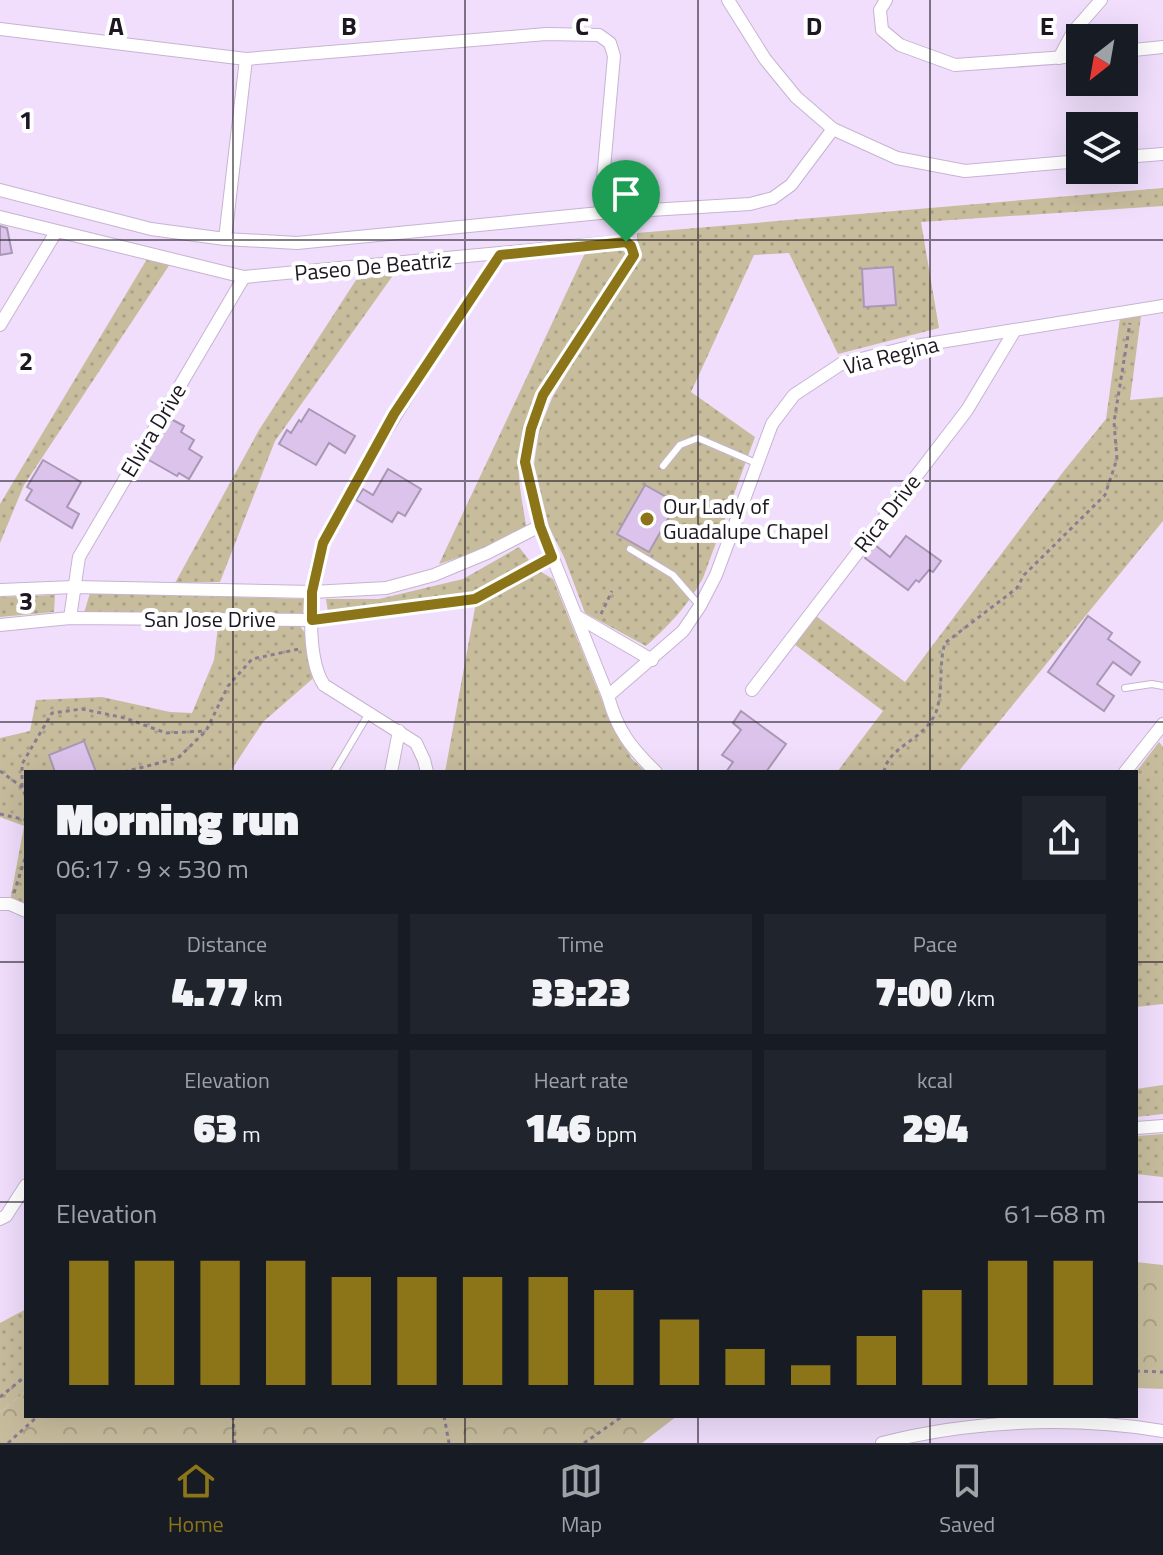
<!DOCTYPE html>
<html lang="en">
<head>
<meta charset="utf-8">
<style>
	:root { --surface:#171b24; --page:#20242c; --text:#f1f3f6; --muted:#9ea1a6; --line:#363941; --accent:#8c7418 }
	body { margin:0; font-family:"Titillium Web",sans-serif; background:var(--page); color:var(--text); height:100vh; display:flex; flex-direction:column; font-size:30px; white-space:nowrap }
	* { box-sizing:border-box; margin:0 }
	p { font-size:26px; color:var(--muted) }
	.icon { flex:none; width:44px; height:44px; fill:none; stroke:currentColor; stroke-width:2; stroke-linecap:round; stroke-linejoin:round }
	.map { position:relative; flex:1; overflow:hidden }
	.side { position:absolute; left:24px; top:770px; width:1114px; height:648px; display:flex; flex-direction:column; background:var(--surface); border-radius:0px; box-shadow:0 8px 32px #0002 }
	.side>* { flex:none }
	.needle { width:52px; rotate:211deg }
	.controls { position:absolute; left:1066px; top:24px; display:grid; gap:16px }
	.controls a { display:grid; place-items:center; width:72px; height:72px; border-radius:0px; background:var(--surface); box-shadow:0 8px 32px #0002; font-size:40px }
	.pin { position:absolute; display:grid; place-items:center; width:68px; height:68px; color:#fff; margin:-82px -34px; border-radius:50% 50% 50% 0; rotate:-45deg; box-shadow:0 0 8px #0007 }
	.pin .icon { rotate:45deg }
	.round { display:grid; place-items:center; flex:none; width:84px; height:84px; border-radius:0px; background:var(--page) }
	.summary { display:flex; align-items:center; justify-content:space-between; height:136px; padding:0 32px }
	h1 { font-size:44px; font-weight:800; line-height:60px }
	.stats { display:grid; grid-template-columns:repeat(3,1fr); gap:12px; height:136px; padding:8px 32px }
	.stats div { display:grid; align-content:center; border-radius:0px; background:var(--page); text-align:center }
	.stats b { font-size:40px; font-weight:800 }
	.stats small { font-size:22px; font-weight:400 }
	.stats p { font-size:22px }
	.chart { height:224px; padding:16px 32px }
	.chart p { display:flex; justify-content:space-between }
	.chart svg { width:100%; height:144px; margin-top:8px; stroke:var(--accent); stroke-width:6 }
	.menu { display:flex; justify-content:space-around; align-items:center; height:112px; border-top:2px solid var(--line); background:var(--surface); font-size:22px; color:var(--muted) }
	.menu a { display:grid; justify-items:center; gap:4px }
	.menu .selected { color:var(--accent) }
	.map>svg:first-child { display:block }
	.forest { fill:url(#forest-crowns) }
	.park { fill:url(#park-dots) }
	.building { fill:#dcc3eb; stroke:#a998b4; stroke-width:2 }
	.lines { fill:none; stroke-linecap:round; stroke-linejoin:round }
	.service-casing { stroke:#c6b4d1; stroke-width:8 }
	.minor-casing { stroke:#c6b4d1; stroke-width:14 }
	.path { stroke:#897d91; stroke-width:3; stroke-dasharray:4 4; stroke-linecap:butt }
	.service { stroke:#fff; stroke-width:6 }
	.minor { stroke:#fff; stroke-width:12 }
	.route-casing { stroke:#fff; stroke-width:16 }
	.route { stroke:#8c7418; stroke-width:10 }
	.grid { fill:none; stroke:#1d1721; stroke-width:2; stroke-opacity:0.55 }
	.poi-dot { fill:#8c7418; stroke:#fff; stroke-width:3 }
	.labels { text-anchor:middle; dominant-baseline:central; stroke-width:8; stroke-linejoin:round; paint-order:stroke }
	.street-label { font-size:22px; fill:#1d1721; stroke:#fff }
	.poi-label { font-size:22px; fill:#1d1721; stroke:#fff; text-anchor:start }
	.grid-label { font-size:26px; text-anchor:middle; font-weight:bold; fill:#1d1721; stroke:#fff; stroke-width:8; stroke-linejoin:round; paint-order:stroke }
</style>
</head>
<body>
<div class="map">
<svg width="1163" height="1443" viewBox="0 0 1163 1443">
	<defs>
		<pattern id="forest-crowns" width="20" height="18" patternUnits="userSpaceOnUse" patternTransform="scale(2)"><rect width="20" height="18" fill="#c7bd9d"/><path d="M2 6a3 3 0 1 1 6 0M12 15a3 3 0 1 1 6 0" fill="none" stroke="#aaa287"/></pattern>
		<pattern id="park-dots" width="8" height="8" patternUnits="userSpaceOnUse" patternTransform="scale(2)"><rect width="8" height="8" fill="#c7bd9d"/><path d="M2 2h.1M6 6h.1" fill="none" stroke="#aaa287" stroke-width="1.8" stroke-linecap="round"/></pattern>
	</defs>
	<rect width="100%" height="100%" fill="#f0defc"/>
	<g class="forest">
		<polygon points="1136,1262 1163,1265 1163,1389 1136,1388"/>
		<polygon points="26,1391 26,1416 677,1416 642,1443 0,1443 0,1412"/>
	</g>
	<g class="park">
		<path d="M1163,188V206L921,222L939,328L838,354L789,253L754,255L691,392L755,437L703,578C688,606 669,625 646,646L585,613L564,557L549,527L534,464L539,430L553,396L637,255V233Z"/>
		<path d="M605,247L626,250L627,258C592,311 523,395 519,458C517,480 523,504 526,526L489,547L439,564L586,251Z"/>
		<polygon points="147,259 170,264 24,485 0,543 0,504"/>
		<polygon points="394,274 275,441 220,582 175,583 259,430 356,280"/>
		<polygon points="1141,316 1130,400 1163,397 1163,521 958,772 837,772 883,711 794,644 816,616 905,682 1063,472 1106,419 1120,318"/>
		<polygon points="519,547 529,560 471,593 379,608 328,612 326,599 379,599 463,579"/>
		<polygon points="536,569 553,579 612,725 632,759 646,772 445,772 476,602"/>
		<polygon points="90,593 304,599 303,613 84,613"/>
		<polygon points="55,595 54,612 0,617 0,597"/>
		<polygon points="218,626 300,626 310,640 318,674 263,722 230,772 26,772 26,906 10,901 24,826 0,817 0,738 30,731 36,700 102,697 170,712 192,713 214,660"/>
		<polygon points="1159,742 1163,747 1163,1004 1136,1007 1136,772"/>
		<polygon points="1163,1085 1163,1114 1136,1117 1136,1089"/>
		<polygon points="1163,1134 1163,1177 1136,1174 1136,1136"/>
		<polygon points="26,1309 26,1391 0,1412 0,1323"/>
	</g>
	<g class="building">
		<polygon points="0,226 7,228 12,253 0,255"/>
		<polygon points="893,267 896,305 864,307 862,269"/>
		<polygon points="309,409 355,436 345,453 329,443 316,465 279,444 287,430 291,433 299,420 301,422"/>
		<polygon points="171,419 184,426 181,432 194,440 189,449 202,457 189,479 179,473 177,476 147,459"/>
		<polygon points="43,460 81,482 67,507 79,514 72,528 26,500 32,490 27,487"/>
		<polygon points="388,469 421,489 405,516 398,512 392,522 356,500 363,489 373,495"/>
		<polygon points="645,485 677,503 649,552 617,534"/>
		<polygon points="906,536 941,561 933,572 929,570 919,582 916,580 908,590 865,558 875,545 890,557"/>
		<polygon points="1088,616 1112,633 1108,639 1140,662 1131,675 1113,662 1097,684 1114,696 1104,711 1048,672"/>
		<polygon points="741,711 786,744 766,772 726,772 733,762 722,755 741,730 733,723"/>
		<polygon points="84,741 96,772 55,772 49,755"/>
	</g>
	<g class="lines">
		<g class="service-casing">
			<g id="service">
				<polyline points="663,466 680,445 698,438 756,463"/>
				<polyline points="630,549 673,575 700,606"/>
				<polyline points="1125,688 1152,684 1163,686"/>
				<polyline points="334,772 369,713"/>
			</g>
		</g>
		<g class="minor-casing">
			<g id="minor">
				<polyline points="728,0 765,59 796,97 833,129 897,158 965,171 1080,161"/>
				<polyline points="886,0 880,10 882,30 900,45 955,65 1080,56"/>
				<polyline points="0,29 246,59 546,34 599,35 610,43 614,56 600,213"/>
				<polyline points="1124,51 1163,47"/>
				<polyline points="1059,58 1073,32 1101,0"/>
				<polyline points="1124,157 1163,154"/>
				<polyline points="0,190 151,229 225,239 297,243 600,213 750,204 773,198 791,185 833,129"/>
				<path d="M0,217L244,277L616,242L628,243L634,255L543,395L531,429L525,462L540,526L608,696C617,730 631,748 656,772"/>
				<polyline points="225,239 246,59"/>
				<polyline points="0,325 56,232"/>
				<polyline points="0,590 74,587 312,592 386,588 434,575 487,553 540,526"/>
				<polyline points="578,617 652,660"/>
				<polyline points="70,618 79,557 244,277"/>
				<polyline points="0,625 70,618 312,620 475,599 552,557"/>
				<polyline points="752,690 967,410 1015,330"/>
				<polyline points="608,696 683,631 700,606 716,575 772,424 794,395 841,364 909,347 1163,306"/>
				<polyline points="391,772 399,731"/>
				<path d="M427,772L424,760L416,743L324,685C304,656 310,574 324,542C333,520 347,499 359,477C402,401 451,328 500,255"/>
				<polyline points="1125,772 1163,724"/>
				<polyline points="0,904 10,904 26,911"/>
				<polyline points="1136,1128 1163,1126"/>
				<polyline points="0,1219 6,1216 26,1185"/>
				<path d="M882,1443C972,1420 1071,1416 1163,1431"/>
			</g>
		</g>
		<g class="path">
			<polyline points="601,614 612,591"/>
			<polyline points="0,771 22,787 26,797"/>
			<polyline points="124,772 178,758 206,731 228,686 252,659 299,649"/>
			<path d="M884,772C888,746 924,741 936,712C944,690 938,665 945,643L1017,588L1024,575L1105,495L1117,459L1114,422L1130,323"/>
			<polyline points="22,787 22,764 52,713 82,709 125,718 166,733 206,731"/>
			<polyline points="0,814 26,820"/>
			<polyline points="14,893 26,855"/>
			<polyline points="1136,1371 1163,1372"/>
			<polyline points="0,1397 26,1376"/>
			<polyline points="233,1416 235,1443"/>
			<polyline points="444,1416 449,1443"/>
			<polyline points="8,1443 38,1416"/>
			<polyline points="584,1443 623,1416"/>
		</g>
		<use href="#service" class="service"/>
		<use href="#minor" class="minor"/>
	</g>
	<g class="lines">
		<g class="route-casing">
			<polygon id="route" points="626,242 631,246 634,255 543,395 531,429 525,462 540,526 552,557 475,599 312,620 312,592 323,543 394,414 500,255"/>
		</g>
		<use href="#route" class="route"/>
	</g>
	<path class="grid" d="M233,0V772M465,0V772M698,0V772M930,0V772M0,240H1163M0,481H1163M0,722H1163M0,962H26M1136,962H1163M0,1202H26M1136,1202H1163M233,1416V1443M465,1416V1443M698,1416V1443M930,1416V1443"/>
	<circle class="poi-dot" cx="647" cy="519" r="8"/>
	<g class="labels">
		<g class="street-label">
			<text transform="translate(373 266) rotate(-5)">Paseo De Beatriz</text>
			<text transform="translate(891 355) rotate(-14)">Via Regina</text>
			<text transform="translate(153 430) rotate(-59)">Elvira Drive</text>
			<text transform="translate(887 513) rotate(-52)">Rica Drive</text>
			<text x="210" y="619">San Jose Drive</text>
		</g>
		<g class="poi-label">
			<text x="663" y="506">Our Lady of<tspan x="663" dy="25">Guadalupe Chapel</tspan></text>
		</g>
	</g>
	<g class="grid-label">
		<text x="116" y="35">A</text>
		<text x="349" y="35">B</text>
		<text x="582" y="35">C</text>
		<text x="814" y="35">D</text>
		<text x="1047" y="35">E</text>
		<text x="26" y="129">1</text>
		<text x="26" y="370">2</text>
		<text x="26" y="610">3</text>
	</g>
</svg>
<div class="controls">
<a><svg class="needle" viewBox="-14 -14 28 28"><path d="M0-13l5 13h-10z" fill="#e53935"/><path d="M0 13l5-13h-10z" fill="#9ea1a6"/></svg></a>
<a><svg class="icon" aria-label="layers" viewBox="0 0 24 24"><path d="M12 4l9 5-9 5-9-5zM3 14l9 5 9-5"/></svg></a>
</div>
<div class="pin" style="left:626px;top:242px;background:#1e9e55"><svg class="icon" aria-label="arrive" viewBox="0 0 24 24"><path d="M6 21V4h12l-3 4 3 4H6"/></svg></div>
<section class="side">
<div class="summary"><div><h1>Morning run</h1><p>06:17 · 9 × 530 m</p></div><a class="round"><svg class="icon" aria-label="share" viewBox="0 0 24 24"><path d="M12 15V3M7 8l5-5 5 5M5 13v7h14v-7"/></svg></a></div>
<div class="stats">
<div><p>Distance</p><b>4.77<small> km</small></b></div>
<div><p>Time</p><b>33:23</b></div>
<div><p>Pace</p><b>7:00<small> /km</small></b></div>
</div>
<div class="stats">
<div><p>Elevation</p><b>63<small> m</small></b></div>
<div><p>Heart rate</p><b>146<small> bpm</small></b></div>
<div><p>kcal</p><b>294</b></div>
</div>
<div class="chart"><p><span>Elevation</span>61–68 m</p>
<svg viewBox="0 0 160 44" preserveAspectRatio="none"><path d="M5 44V6M15 44V6M25 44V6M35 44V6M45 44V11M55 44V11M65 44V11M75 44V11M85 44V15M95 44V24M105 44V33M115 44V38M125 44V29M135 44V15M145 44V6M155 44V6"/></svg>
</div>
</section>
</div>
<nav class="menu">
<a class="selected"><svg class="icon" aria-label="home" viewBox="0 0 24 24"><path d="M3 11l9-7 9 7M6 9v11h12V9"/></svg>Home</a>
<a><svg class="icon" aria-label="map" viewBox="0 0 24 24"><path d="M3 6l6-2 6 2 6-2v14l-6 2-6-2-6 2zM9 4v14M15 6v14"/></svg>Map</a>
<a><svg class="icon" aria-label="saved" viewBox="0 0 24 24"><path d="M7 4h10v16l-5-4-5 4z"/></svg>Saved</a>
</nav>
</body>
</html>
